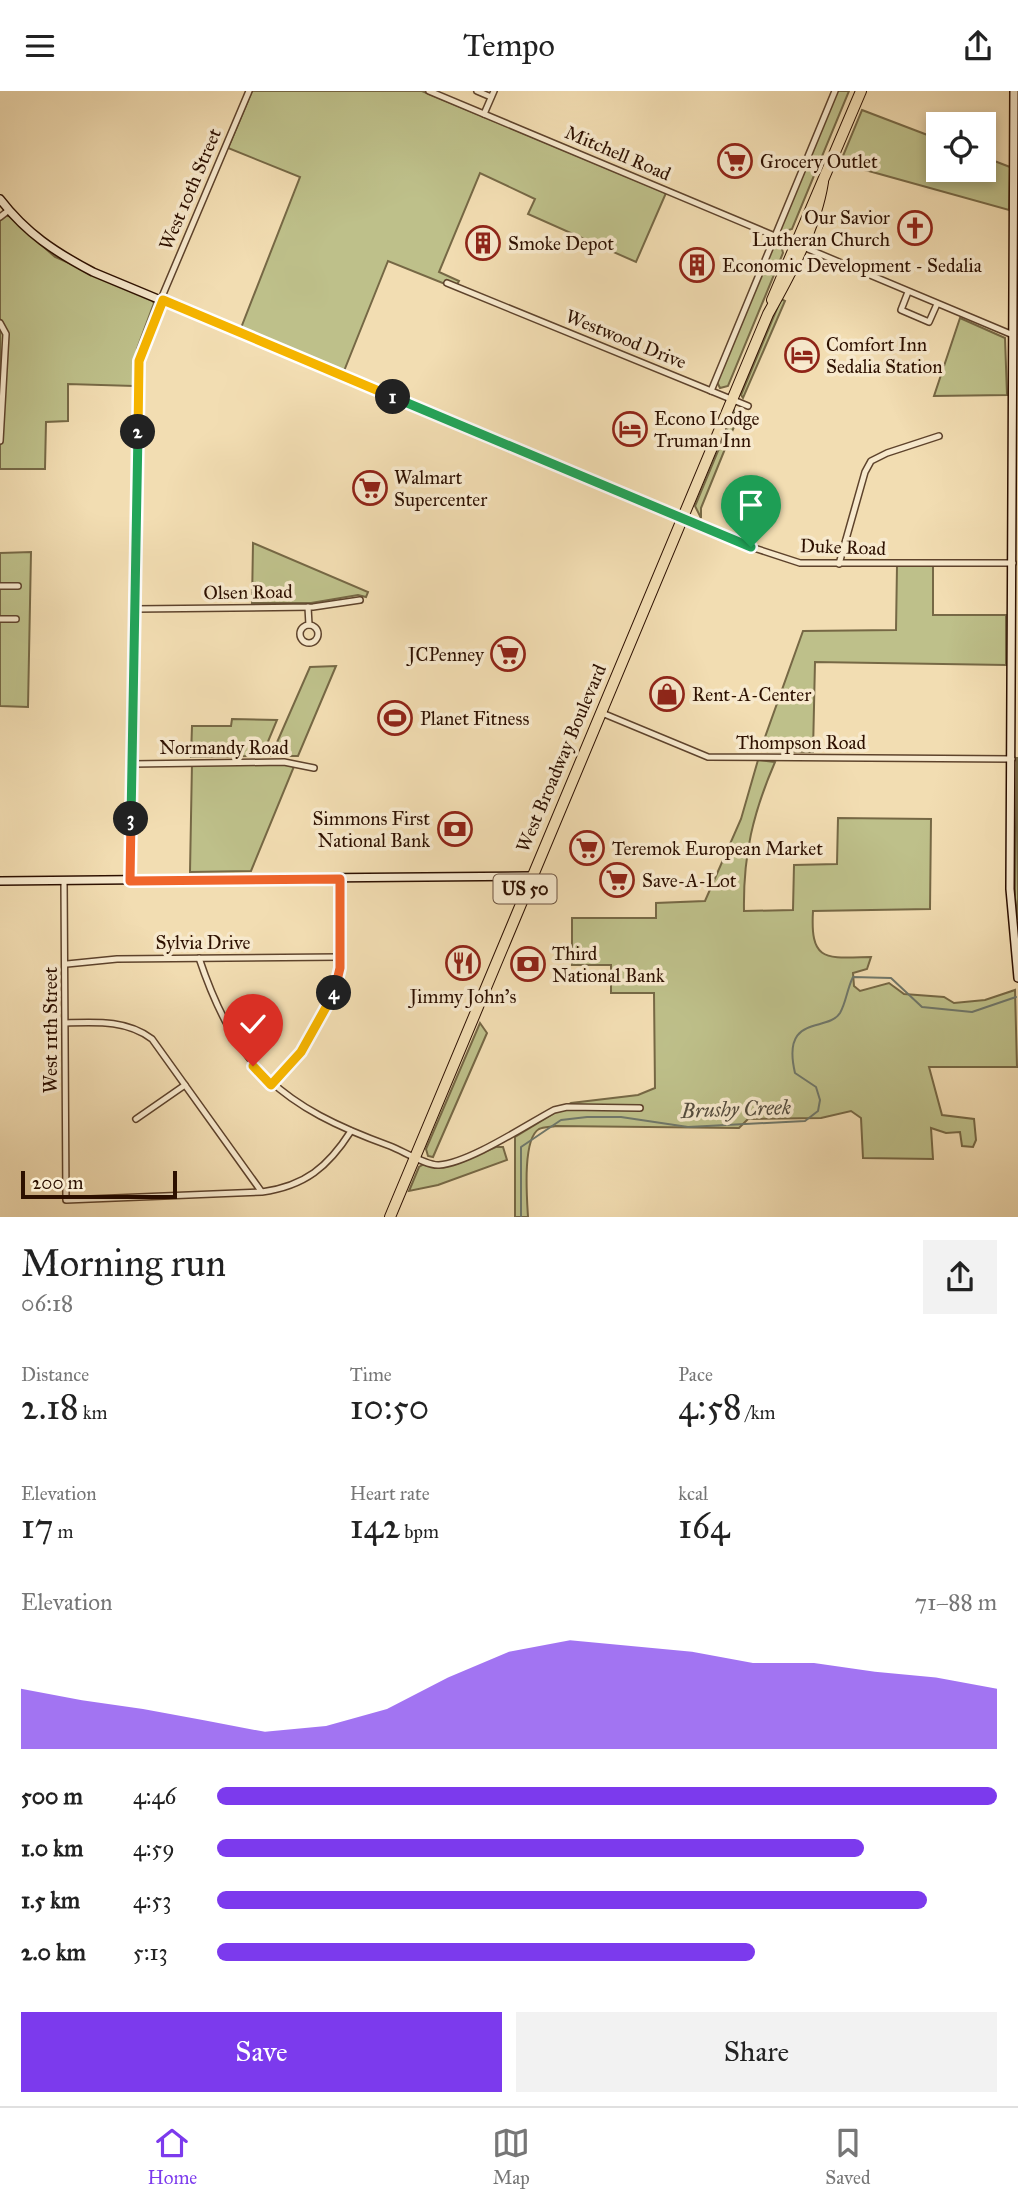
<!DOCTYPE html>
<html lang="en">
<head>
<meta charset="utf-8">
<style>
	:root { --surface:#fff; --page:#f2f2f2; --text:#222; --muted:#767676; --line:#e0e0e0; --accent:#7c3aed }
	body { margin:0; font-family:"IM FELL Great Primer",serif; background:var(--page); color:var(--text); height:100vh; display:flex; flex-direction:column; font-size:26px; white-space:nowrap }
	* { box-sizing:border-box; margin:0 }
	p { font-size:23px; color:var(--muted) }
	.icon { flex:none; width:38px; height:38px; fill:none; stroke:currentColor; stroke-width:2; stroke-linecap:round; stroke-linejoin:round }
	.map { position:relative; height:1126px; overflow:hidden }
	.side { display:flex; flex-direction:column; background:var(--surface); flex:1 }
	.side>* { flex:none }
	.tools { position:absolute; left:926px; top:21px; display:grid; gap:14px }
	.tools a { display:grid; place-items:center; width:70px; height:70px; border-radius:0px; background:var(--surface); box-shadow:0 4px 10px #0003; font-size:35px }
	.scale { position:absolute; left:21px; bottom:18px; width:156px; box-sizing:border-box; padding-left:7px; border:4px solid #2d1000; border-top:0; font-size:19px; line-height:24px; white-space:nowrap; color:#2d1000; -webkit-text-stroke:5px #f7e9cd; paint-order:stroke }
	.pin { position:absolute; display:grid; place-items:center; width:60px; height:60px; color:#fff; margin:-72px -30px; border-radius:50% 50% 50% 0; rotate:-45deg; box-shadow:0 0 7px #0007 }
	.pin .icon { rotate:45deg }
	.km { position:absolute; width:35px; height:35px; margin:-18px; border-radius:50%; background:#222; color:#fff; font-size:19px; line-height:35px; text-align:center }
	.round { display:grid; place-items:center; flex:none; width:74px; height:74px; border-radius:0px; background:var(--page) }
	.headline { display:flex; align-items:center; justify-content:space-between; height:119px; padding:0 21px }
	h1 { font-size:38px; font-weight:600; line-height:52px }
	.metrics { display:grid; grid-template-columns:repeat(3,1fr); gap:10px; height:119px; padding:7px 21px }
	.metrics div { display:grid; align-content:center }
	.metrics b { font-size:35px; font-weight:600 }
	.metrics small { font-size:19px; font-weight:400 }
	.metrics p { font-size:19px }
	.chart { height:196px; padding:14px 21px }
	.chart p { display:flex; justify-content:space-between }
	.chart svg { width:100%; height:126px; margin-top:7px; fill:var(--accent); opacity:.7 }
	.action { display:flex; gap:14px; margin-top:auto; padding:14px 21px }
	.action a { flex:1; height:80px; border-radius:0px; background:var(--accent); color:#fff; font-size:28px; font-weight:600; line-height:80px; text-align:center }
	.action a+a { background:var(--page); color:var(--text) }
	ul { padding:0 21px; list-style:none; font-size:23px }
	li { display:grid; grid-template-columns:112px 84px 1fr; align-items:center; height:52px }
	li i { height:18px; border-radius:9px; background:var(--accent) }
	header { display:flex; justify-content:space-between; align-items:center; height:91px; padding:0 21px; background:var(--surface); font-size:32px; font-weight:600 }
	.tab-bar { display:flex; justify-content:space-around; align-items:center; height:98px; border-top:2px solid var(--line); background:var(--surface); font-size:19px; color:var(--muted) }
	.tab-bar a { display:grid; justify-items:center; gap:4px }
	.tab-bar .on { color:var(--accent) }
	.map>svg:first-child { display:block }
	.green { fill:#bec08a; stroke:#766845; stroke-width:2 }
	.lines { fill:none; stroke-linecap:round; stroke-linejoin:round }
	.stream { stroke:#6f776a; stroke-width:2 }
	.street-casing { stroke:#5e432c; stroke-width:8 }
	.secondary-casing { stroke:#2d1000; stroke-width:10 }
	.highway-casing { stroke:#2d1000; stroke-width:12 }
	.street { stroke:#f7e9cd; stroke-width:5 }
	.secondary { stroke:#f7e9cd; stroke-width:7 }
	.highway { stroke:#f2ddb2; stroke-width:10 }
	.split-1-casing { stroke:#fff; stroke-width:14 }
	.split-2-casing { stroke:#fff; stroke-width:14 }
	.split-3-casing { stroke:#fff; stroke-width:14 }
	.split-4-casing { stroke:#fff; stroke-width:14 }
	.split-5-casing { stroke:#fff; stroke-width:14 }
	.split-1 { stroke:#22a559; stroke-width:9 }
	.split-2 { stroke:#f5b400; stroke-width:9 }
	.split-3 { stroke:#22a559; stroke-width:9 }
	.split-4 { stroke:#f0652b; stroke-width:9 }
	.split-5 { stroke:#f5b400; stroke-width:9 }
	.labels { text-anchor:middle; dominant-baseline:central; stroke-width:7; stroke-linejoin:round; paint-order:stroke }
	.shield { fill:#f7e9cd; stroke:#6a513e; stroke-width:2 }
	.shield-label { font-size:18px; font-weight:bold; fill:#2d1000 }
	.street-label { font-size:19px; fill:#2d1000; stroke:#f7e9cd }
	.poi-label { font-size:19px; fill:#2d1000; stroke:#f7e9cd; text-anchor:start }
	.water-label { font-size:21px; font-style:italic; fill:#544c3e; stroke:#f7e9cd }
</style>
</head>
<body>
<header><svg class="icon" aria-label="menu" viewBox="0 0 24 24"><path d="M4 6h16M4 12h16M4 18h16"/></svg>Tempo<svg class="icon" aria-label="share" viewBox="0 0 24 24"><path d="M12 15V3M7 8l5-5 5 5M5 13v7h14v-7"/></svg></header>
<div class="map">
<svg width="1018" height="1126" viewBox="0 0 1018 1126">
	<rect width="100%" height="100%" fill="#f2ddb2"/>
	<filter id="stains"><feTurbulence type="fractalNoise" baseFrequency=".00286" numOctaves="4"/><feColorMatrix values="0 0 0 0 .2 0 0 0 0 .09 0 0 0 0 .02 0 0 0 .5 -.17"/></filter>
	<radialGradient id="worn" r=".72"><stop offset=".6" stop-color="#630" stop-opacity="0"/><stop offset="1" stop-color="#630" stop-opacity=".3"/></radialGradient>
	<g class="green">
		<polygon points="252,0 422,0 666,102 636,171 528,123 535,108 480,82 439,181 459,190 455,197 388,170 344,280 241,237 300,86 228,57"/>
		<polygon points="836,0 849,0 792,138 782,141 780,137"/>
		<polygon points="862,19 938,48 938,79 984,79 984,66 1010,76 1009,119 840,72"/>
		<polygon points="4,125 9,125 55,166 151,208 154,212 137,258 134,295 68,293 68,330 46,331 45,378 0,378 0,129"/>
		<polygon points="773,152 781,154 783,162 728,295 720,297 716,289"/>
		<polygon points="781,208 785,210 743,307 741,304"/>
		<polygon points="960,227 1005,247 1007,304 934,305"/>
		<polygon points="735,319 740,321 701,417 701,427 695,415"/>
		<polygon points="253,452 368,501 366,506 358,504 311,512 252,512"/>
		<polygon points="31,461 28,616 0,615 0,462"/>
		<polygon points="897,475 933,475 933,524 1006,524 1006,574 815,571 813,661 760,660 803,540 896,539"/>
		<polygon points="336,575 298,665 271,665 310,576"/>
		<polygon points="232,628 277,629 262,665 191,666 192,635 231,635"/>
		<polygon points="1017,667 1018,667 1018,829 1015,807"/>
		<path d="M758,669L775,671C753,722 743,764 744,820L793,819L794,774L837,773L838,727L931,728L930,818L813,820C810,872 826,867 871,866L867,878L853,882L854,895L860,900L889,892L904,903L944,906L954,912L985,909L1015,899L1017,976H929L942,1024L974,1028L976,1049L973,1056L962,1055L960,1041L946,1042L931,1037L933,1068L863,1067L861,1027L851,1020L821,1027L748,1028L739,1037L556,1035C551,1036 543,1036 539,1038C522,1048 527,1108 528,1126H515V1046L571,1012L638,1004L655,997L654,902H611V874H572V827H656V812L705,810L741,728Z"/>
		<polygon points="192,672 295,673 251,780 190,781"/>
		<polygon points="480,932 487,942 433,1066 428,1065 426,1058"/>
		<polygon points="496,1056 503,1056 507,1069 438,1094 409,1100 419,1076 424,1073 456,1073"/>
	</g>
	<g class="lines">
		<path class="stream" d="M521,1126V1056L561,1029L587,1026H621L688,1036L805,1030L818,1020L820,1009L816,996L795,982C781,922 827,942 840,922C846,912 847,898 853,886L891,887L922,916L972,921L1016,906"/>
		<g class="street-casing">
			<g id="street">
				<polyline points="429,0 794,153"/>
				<polyline points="477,0 491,6"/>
				<polyline points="484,23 494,0"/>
				<polyline points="0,126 9,119"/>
				<polyline points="801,155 1013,244"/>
				<polyline points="447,192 748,315"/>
				<polyline points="908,201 901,219 929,231 937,213"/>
				<polyline points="161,208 249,0"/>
				<polyline points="0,232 6,243 0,350"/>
				<polyline points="711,300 835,0"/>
				<polyline points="682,426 751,456 800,472 1013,472"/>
				<polyline points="839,473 865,381 871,370 887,362 939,345"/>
				<polyline points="0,495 18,495"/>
				<polyline points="308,516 309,534"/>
				<polyline points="135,518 313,516 360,509"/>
				<polyline points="0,528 16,528"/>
				<circle cx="309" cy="543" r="9"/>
				<polyline points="602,622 708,666 1012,668"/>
				<polyline points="132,673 284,671 314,677"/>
				<path d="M64,790L66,1109L262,1101C305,1095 328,1076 351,1040"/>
				<polyline points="130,790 138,281 145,249 163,209"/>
				<path d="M199,867C236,977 282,1016 390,1055C403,1060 427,1075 439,1074C469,1072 526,1034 554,1019L567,1016L640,1017"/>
				<polyline points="67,873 117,868 340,866"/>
				<path d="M66,932C97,931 127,929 152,948L261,1100"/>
				<path d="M271,994C300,967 327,929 337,890C346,858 341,820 340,788"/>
				<polyline points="136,1028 185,994"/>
			</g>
		</g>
		<g class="secondary-casing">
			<g id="secondary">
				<polyline points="1014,0 1010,798 1018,887"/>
				<path d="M0,108C26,142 55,161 93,181L682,426"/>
				<polyline points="0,790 530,785"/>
			</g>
		</g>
		<g class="highway-casing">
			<g id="highway">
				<polyline points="772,209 861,0"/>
				<path d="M390,1126L768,223C790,184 816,136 823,91"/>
			</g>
		</g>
		<use href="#street" class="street"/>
		<use href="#secondary" class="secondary"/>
		<use href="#highway" class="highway"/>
	</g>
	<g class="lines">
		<g class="split-1-casing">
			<polyline id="split-1" points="393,306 751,456"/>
		</g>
		<g class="split-2-casing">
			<polyline id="split-2" points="138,341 139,270 163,209 393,306"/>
		</g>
		<g class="split-3-casing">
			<polyline id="split-3" points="131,728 138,341"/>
		</g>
		<g class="split-4-casing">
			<polyline id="split-4" points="131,728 130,790 340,788 340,877 334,902"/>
		</g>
		<g class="split-5-casing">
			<polyline id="split-5" points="253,975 271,994 301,961 334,902"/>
		</g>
		<use href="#split-1" class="split-1"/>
		<use href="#split-2" class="split-2"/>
		<use href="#split-3" class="split-3"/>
		<use href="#split-4" class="split-4"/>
		<use href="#split-5" class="split-5"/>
	</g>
	<defs>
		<g id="supermarket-ring" transform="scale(1.75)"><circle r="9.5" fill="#f7e9cd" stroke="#8f2418" stroke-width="1.5"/><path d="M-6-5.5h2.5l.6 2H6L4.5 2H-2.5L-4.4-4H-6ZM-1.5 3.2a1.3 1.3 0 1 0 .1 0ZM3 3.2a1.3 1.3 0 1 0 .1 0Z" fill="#8f2418"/></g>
		<g id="church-ring" transform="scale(1.75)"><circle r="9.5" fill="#f7e9cd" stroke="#8f2418" stroke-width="1.5"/><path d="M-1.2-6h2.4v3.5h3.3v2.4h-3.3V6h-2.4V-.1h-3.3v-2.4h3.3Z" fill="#8f2418"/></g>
		<g id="building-ring" transform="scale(1.75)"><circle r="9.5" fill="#f7e9cd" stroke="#8f2418" stroke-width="1.5"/><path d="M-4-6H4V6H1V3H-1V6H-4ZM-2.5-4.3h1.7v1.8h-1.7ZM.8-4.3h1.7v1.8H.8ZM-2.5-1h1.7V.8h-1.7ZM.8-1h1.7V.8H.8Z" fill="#8f2418"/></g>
		<g id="hotel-ring" transform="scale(1.75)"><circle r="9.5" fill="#f7e9cd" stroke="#8f2418" stroke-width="1.5"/><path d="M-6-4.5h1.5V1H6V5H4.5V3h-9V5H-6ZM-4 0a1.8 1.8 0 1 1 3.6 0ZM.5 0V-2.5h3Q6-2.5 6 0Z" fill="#8f2418"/></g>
		<g id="shop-ring" transform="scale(1.75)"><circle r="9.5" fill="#f7e9cd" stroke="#8f2418" stroke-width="1.5"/><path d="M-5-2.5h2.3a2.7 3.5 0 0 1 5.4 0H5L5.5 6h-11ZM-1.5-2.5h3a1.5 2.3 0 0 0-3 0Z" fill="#8f2418"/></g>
		<g id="stadium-ring" transform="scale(1.75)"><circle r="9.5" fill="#f7e9cd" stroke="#8f2418" stroke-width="1.5"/><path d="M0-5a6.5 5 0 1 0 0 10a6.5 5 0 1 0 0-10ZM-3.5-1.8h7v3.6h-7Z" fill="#8f2418"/></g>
		<g id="bank-ring" transform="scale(1.75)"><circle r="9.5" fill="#f7e9cd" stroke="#8f2418" stroke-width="1.5"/><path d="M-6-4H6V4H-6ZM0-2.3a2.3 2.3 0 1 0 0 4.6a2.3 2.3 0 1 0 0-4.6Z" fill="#8f2418"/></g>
		<g id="restaurant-ring" transform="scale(1.75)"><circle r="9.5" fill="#f7e9cd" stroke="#8f2418" stroke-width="1.5"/><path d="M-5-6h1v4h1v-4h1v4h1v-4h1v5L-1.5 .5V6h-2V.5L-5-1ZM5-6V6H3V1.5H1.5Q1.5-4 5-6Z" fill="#8f2418"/></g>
	</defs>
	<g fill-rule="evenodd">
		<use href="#supermarket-ring" x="735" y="70"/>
		<use href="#church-ring" x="915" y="137"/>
		<use href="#building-ring" x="483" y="152"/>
		<use href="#building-ring" x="697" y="174"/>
		<use href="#hotel-ring" x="802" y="264"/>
		<use href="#hotel-ring" x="630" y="338"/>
		<use href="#supermarket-ring" x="370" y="397"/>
		<use href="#supermarket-ring" x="508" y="563"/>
		<use href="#shop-ring" x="667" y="603"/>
		<use href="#stadium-ring" x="395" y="627"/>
		<use href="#bank-ring" x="455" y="738"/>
		<use href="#supermarket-ring" x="587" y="757"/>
		<use href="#supermarket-ring" x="617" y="789"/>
		<use href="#restaurant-ring" x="463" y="872"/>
		<use href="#bank-ring" x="528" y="873"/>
	</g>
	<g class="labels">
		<rect class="shield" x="493.5" y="783.5" width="63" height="29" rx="5"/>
		<g class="shield-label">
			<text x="525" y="798">US 50</text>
		</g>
		<g class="street-label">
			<text transform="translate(618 62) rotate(23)">Mitchell Road</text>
			<text transform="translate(190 98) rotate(-67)">West 10th Street</text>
			<text transform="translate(626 248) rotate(22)">Westwood Drive</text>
			<text transform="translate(843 456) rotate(2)">Duke Road</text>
			<text transform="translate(248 501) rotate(-1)">Olsen Road</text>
			<text x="801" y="651">Thompson Road</text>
			<text x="224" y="656">Normandy Road</text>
			<text transform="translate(561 667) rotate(-67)">West Broadway Boulevard</text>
			<text x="203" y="851">Sylvia Drive</text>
			<text transform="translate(50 939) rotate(-90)">West 11th Street</text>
		</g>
		<g class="poi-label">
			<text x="760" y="70">Grocery Outlet</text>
			<text x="890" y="126" text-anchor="end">Our Savior<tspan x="890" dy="22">Lutheran Church</tspan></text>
			<text x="508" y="152">Smoke Depot</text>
			<text x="722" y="174">Economic Development - Sedalia</text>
			<text x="826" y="253">Comfort Inn<tspan x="826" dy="22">Sedalia Station</tspan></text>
			<text x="654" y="327">Econo Lodge<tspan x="654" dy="22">Truman Inn</tspan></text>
			<text x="394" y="386">Walmart<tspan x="394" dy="22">Supercenter</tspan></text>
			<text x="484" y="563" text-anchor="end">JCPenney</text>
			<text x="692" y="603">Rent-A-Center</text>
			<text x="420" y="627">Planet Fitness</text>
			<text x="430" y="727" text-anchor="end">Simmons First<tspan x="430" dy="22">National Bank</tspan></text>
			<text x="612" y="757">Teremok European Market</text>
			<text x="642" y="789">Save-A-Lot</text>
			<text x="552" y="862">Third<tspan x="552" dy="22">National Bank</tspan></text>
			<text x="463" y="905" text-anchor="middle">Jimmy John's</text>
		</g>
		<g class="water-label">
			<text transform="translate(736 1018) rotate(-2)">Brushy Creek</text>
		</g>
	</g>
	<rect width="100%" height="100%" filter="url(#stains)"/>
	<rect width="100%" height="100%" fill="url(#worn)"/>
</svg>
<div class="tools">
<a><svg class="icon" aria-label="locate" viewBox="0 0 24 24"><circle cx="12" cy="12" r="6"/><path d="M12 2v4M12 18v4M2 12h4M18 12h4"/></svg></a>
</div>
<div class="scale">200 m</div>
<div class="pin" style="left:751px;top:456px;background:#1e9e55"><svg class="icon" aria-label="arrive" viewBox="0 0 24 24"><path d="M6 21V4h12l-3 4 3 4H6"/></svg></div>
<div class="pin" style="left:253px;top:975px;background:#d93025"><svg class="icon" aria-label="check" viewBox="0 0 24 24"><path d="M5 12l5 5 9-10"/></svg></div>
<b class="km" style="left:393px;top:306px">1</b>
<b class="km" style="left:138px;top:341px">2</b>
<b class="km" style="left:131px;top:728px">3</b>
<b class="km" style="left:334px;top:902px">4</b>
</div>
<section class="side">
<div class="headline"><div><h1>Morning run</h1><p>06:18</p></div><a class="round"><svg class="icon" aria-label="share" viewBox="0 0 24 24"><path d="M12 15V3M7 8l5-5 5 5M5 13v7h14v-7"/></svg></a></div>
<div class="metrics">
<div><p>Distance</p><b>2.18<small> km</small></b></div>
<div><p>Time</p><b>10:50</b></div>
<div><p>Pace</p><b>4:58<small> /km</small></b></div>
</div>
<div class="metrics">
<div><p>Elevation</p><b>17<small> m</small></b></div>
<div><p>Heart rate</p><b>142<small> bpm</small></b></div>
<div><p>kcal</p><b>164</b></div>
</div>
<div class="chart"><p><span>Elevation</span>71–88 m</p>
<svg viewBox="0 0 160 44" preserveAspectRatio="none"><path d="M0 44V23L10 27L20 30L30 34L40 38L50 36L60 30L70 19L80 10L90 6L100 8L110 10L120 14L130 14L140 17L150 19L160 23V44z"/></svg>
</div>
<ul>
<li><b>500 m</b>4:46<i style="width:100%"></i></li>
<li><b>1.0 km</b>4:59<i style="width:83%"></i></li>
<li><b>1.5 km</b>4:53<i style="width:91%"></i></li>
<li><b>2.0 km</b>5:13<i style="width:69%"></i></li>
</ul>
<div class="action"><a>Save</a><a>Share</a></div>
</section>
<nav class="tab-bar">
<a class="on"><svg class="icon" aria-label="home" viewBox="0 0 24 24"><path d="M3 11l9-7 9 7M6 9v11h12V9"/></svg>Home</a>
<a><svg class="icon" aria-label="map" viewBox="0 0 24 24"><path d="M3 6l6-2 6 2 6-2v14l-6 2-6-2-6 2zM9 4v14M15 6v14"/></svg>Map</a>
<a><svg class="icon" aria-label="saved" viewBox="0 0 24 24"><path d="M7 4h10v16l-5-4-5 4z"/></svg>Saved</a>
</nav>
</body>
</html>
